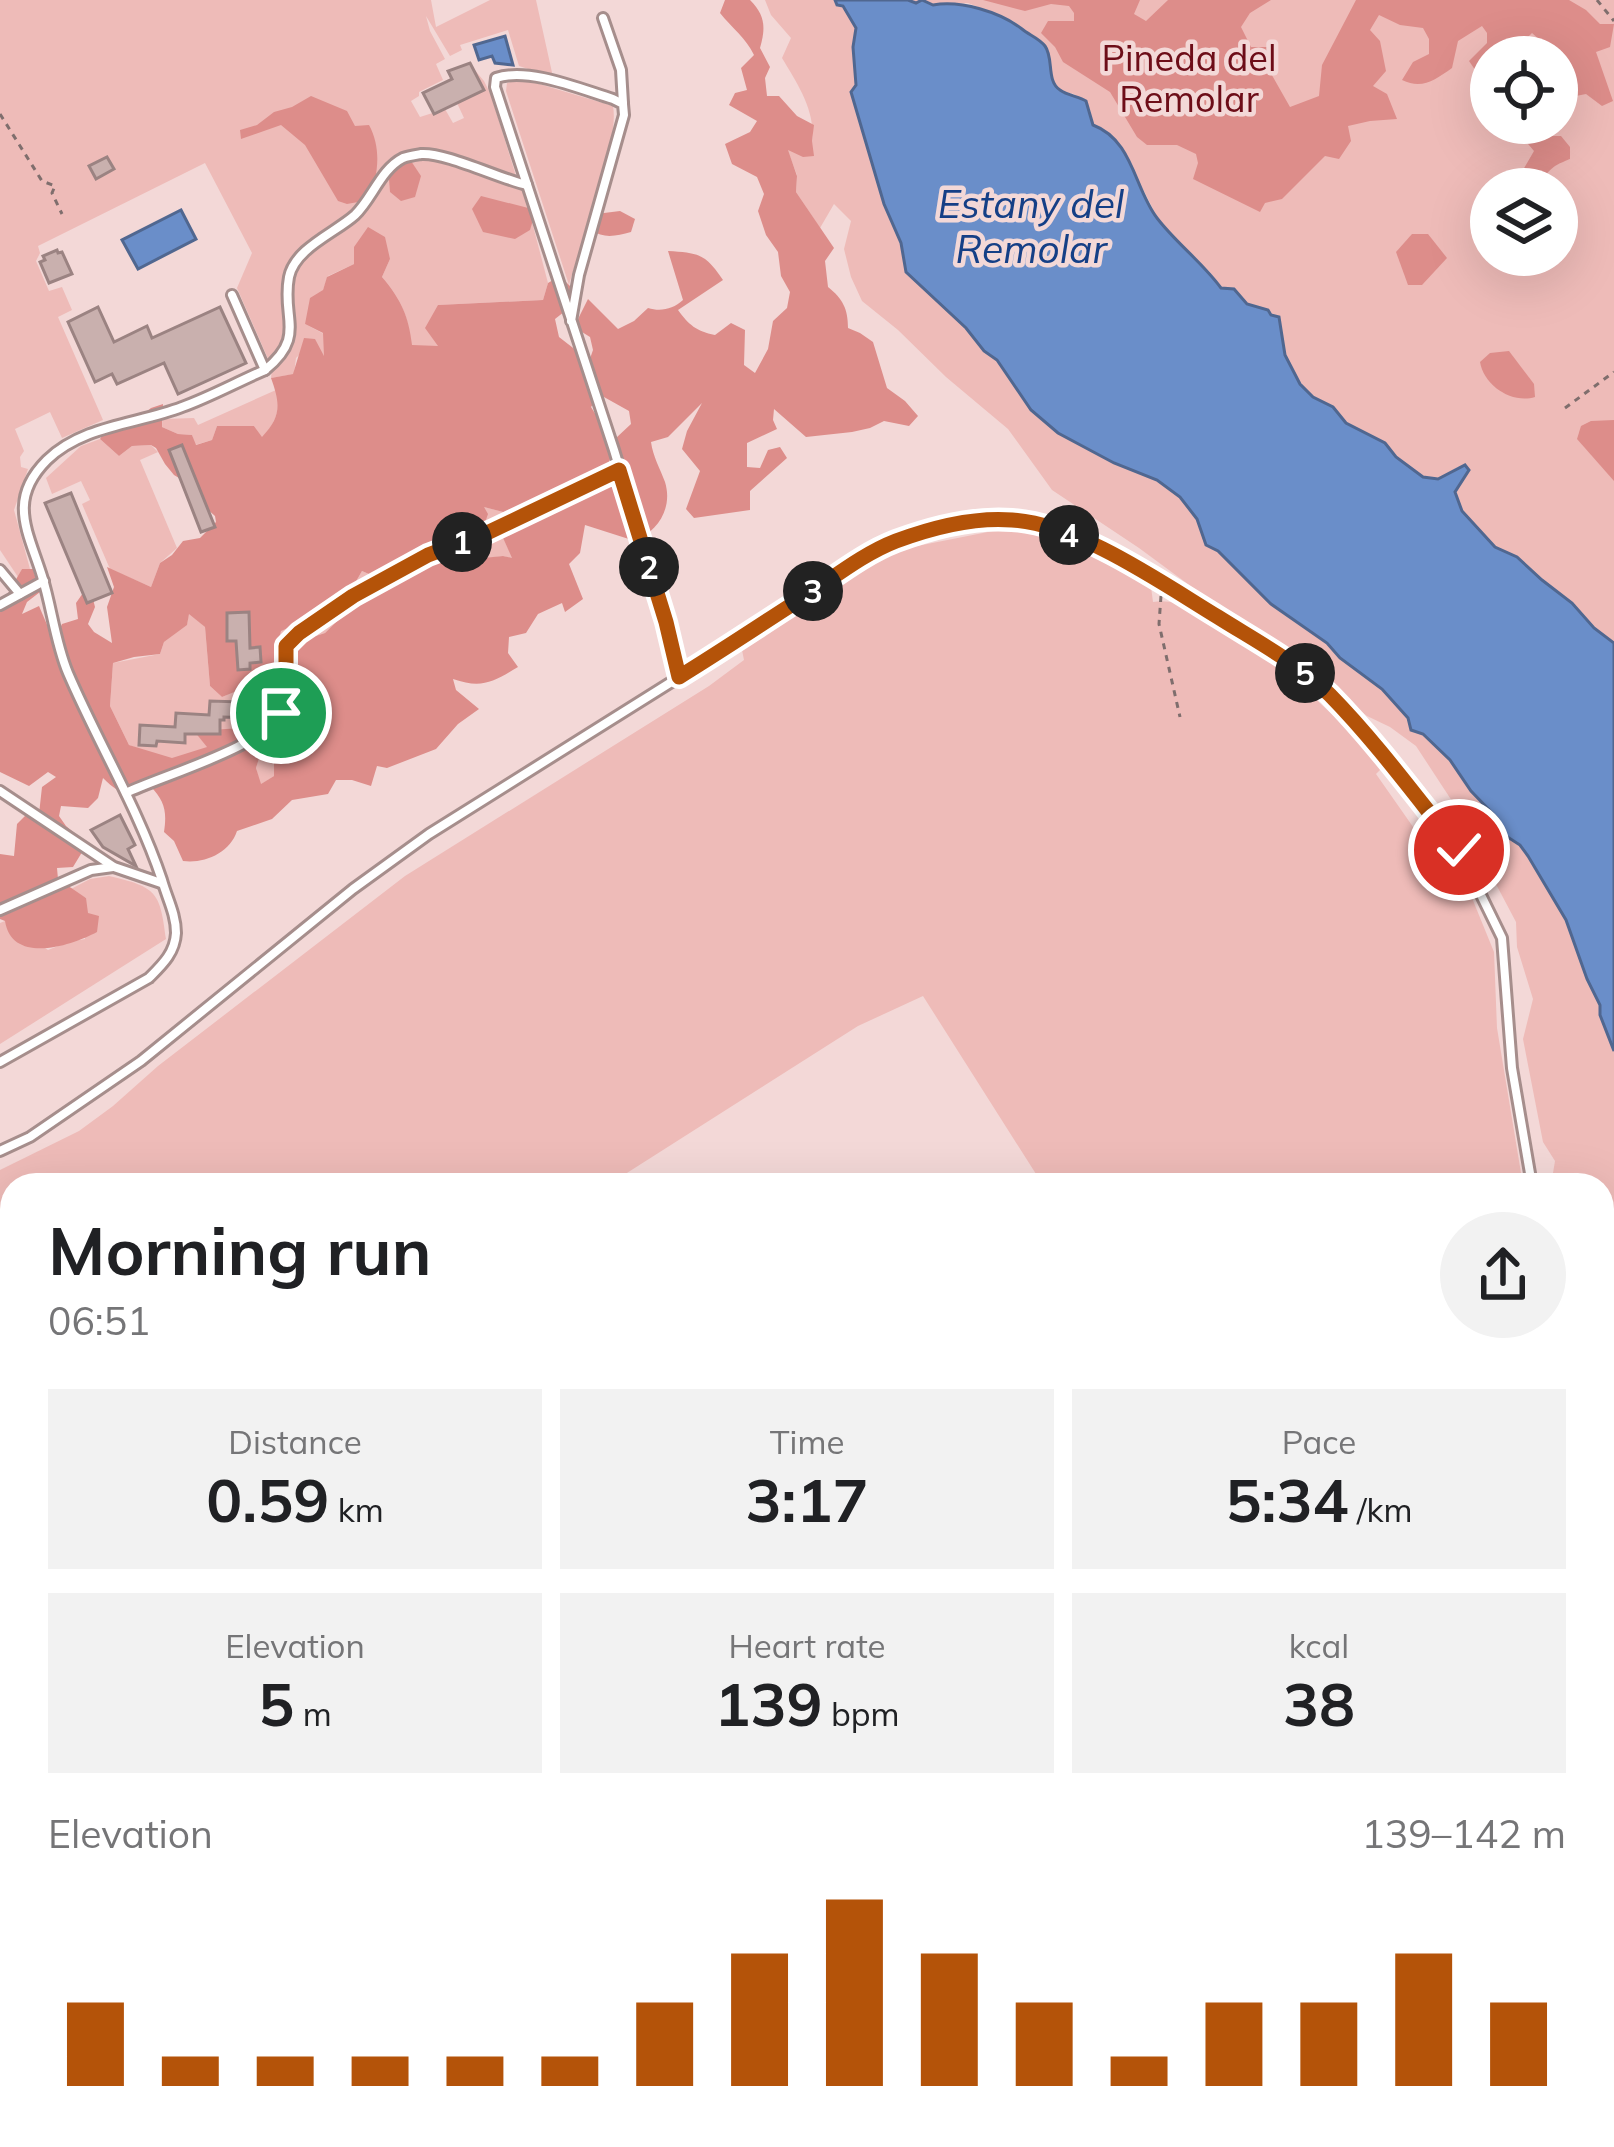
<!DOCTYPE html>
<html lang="en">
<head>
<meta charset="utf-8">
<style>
	:root { --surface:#fff; --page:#f2f2f2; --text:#202124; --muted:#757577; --accent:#b45309 }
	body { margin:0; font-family:Mulish,sans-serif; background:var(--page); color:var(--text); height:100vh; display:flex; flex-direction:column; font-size:45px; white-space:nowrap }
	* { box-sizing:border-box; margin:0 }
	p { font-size:39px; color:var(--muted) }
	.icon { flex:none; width:66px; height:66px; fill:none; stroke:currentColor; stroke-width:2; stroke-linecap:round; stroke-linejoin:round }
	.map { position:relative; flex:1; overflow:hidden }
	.details { position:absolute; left:0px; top:1173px; width:1614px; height:975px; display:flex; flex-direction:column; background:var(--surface); border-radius:36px 36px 0 0; box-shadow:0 12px 48px #0002 }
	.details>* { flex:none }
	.tools { position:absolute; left:1470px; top:36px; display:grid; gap:24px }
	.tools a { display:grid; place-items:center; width:108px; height:108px; border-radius:50%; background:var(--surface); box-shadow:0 12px 48px #0002; font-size:60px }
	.pin { position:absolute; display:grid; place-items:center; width:102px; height:102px; color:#fff; margin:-51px; border:6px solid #fff; border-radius:50%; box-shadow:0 3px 12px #0007 }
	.km { position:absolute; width:60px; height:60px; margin:-30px; border-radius:50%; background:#222; color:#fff; font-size:33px; line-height:60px; text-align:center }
	.round { display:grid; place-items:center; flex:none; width:126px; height:126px; border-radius:63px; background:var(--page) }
	.overview { display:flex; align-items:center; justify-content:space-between; height:204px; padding:0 48px }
	h1 { font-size:66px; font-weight:700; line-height:90px }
	.metrics { display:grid; grid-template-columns:repeat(3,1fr); gap:18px; height:204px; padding:12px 48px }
	.metrics div { display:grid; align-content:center; border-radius:0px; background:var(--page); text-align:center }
	.metrics b { font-size:60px; font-weight:700 }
	.metrics small { font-size:33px; font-weight:400 }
	.metrics p { font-size:33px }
	.chart { height:336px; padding:24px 48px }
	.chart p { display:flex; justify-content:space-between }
	.chart svg { width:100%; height:216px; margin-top:12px; stroke:var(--accent); stroke-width:6 }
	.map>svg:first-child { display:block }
	.green { fill:#eebbb8; fill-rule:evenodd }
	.forest { fill:#dd8d8a; fill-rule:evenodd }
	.water { fill:#6a8ec9; stroke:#506790; stroke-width:3 }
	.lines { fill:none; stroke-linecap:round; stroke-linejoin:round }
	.taxiway { stroke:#958281; stroke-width:48 }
	.runway { stroke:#958281; stroke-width:123 }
	.building { fill:#c9b0ae; stroke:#9b8382; stroke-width:3 }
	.service-casing { stroke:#a68e8c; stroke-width:14 }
	.path { stroke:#7f6e6d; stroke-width:3; stroke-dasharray:6 6; stroke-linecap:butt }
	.service { stroke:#fff; stroke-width:8 }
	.route-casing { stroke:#fff; stroke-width:24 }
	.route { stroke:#b45309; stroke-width:15 }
	.labels { text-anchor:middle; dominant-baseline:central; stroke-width:9; stroke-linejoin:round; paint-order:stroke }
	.park-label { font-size:36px; fill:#6d0d18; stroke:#f3d8d7 }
	.water-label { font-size:39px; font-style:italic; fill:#153f86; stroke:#f3d8d7 }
</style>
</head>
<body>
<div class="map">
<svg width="1614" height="2147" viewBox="0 0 1614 2147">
	<rect width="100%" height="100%" fill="#f3d8d7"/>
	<g class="green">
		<path d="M0,0H431L436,27L490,0H536L553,77L519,66L508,30L460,45L462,50L450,56L426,16L430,31L445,59L436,64L443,80L419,92V96L411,101L420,117L445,109L453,123L464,118L457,103L483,90L473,68L484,81L491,95L516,176L522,184L548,283L543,300L438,305L439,346H411C409,317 401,299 382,277L390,259L354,264L328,276L323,290L305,324L324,334V362L315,340L296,358L294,374L271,378L272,368L237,288L252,253L205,163L38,246L40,253L36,261L49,291L62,287L72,310L58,317L103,420L62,438L50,412L15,429L24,451L20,457L21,467L28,469L14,510L30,569H22L18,577L0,550Z"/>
		<path d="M765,0H835L837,5L843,6L856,28L853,47L856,85L851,92L884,204L901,243L906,272L966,328L984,351L997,360L1031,410L1058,433L1114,463L1157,480L1180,497L1197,518L1206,545L1218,551L1271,604L1327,643L1340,658L1382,689L1450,760L1471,791L1498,819L1506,836L1520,845L1566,920L1587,979L1600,1005L1614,1051V1431L1602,1387V1185H1556L1553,1173L1555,1161L1543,1142L1523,1039L1533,999L1517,947L1516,922L1452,801L1416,746L1390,727L1367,716L1139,548L1052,490L1008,429L946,377L898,330L862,301L851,277L844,249L851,221L834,204L820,228L796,192L797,175L787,149L812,141C816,111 797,83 782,58L791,38L771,15Z"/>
		<path d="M908,0H1614V643L1594,628L1572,603L1542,580L1518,557L1495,547L1474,526L1461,511L1456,500L1458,467L1438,479L1424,477L1396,457L1385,443L1346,423L1333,407L1313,397L1300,384L1290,367L1268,310L1247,304L1221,288L1210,272L1186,252L1159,221L1144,191L1103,129L1093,126L1090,109L1074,94L1060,91L1053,81L1043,43L1013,21L968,3L933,5L923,1L916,3ZM1491,57H1557V123H1491ZM1491,189H1557V255H1491Z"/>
		<path d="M517,80L536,83L613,106C620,143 580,244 569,285L506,91L507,83Z"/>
		<path d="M276,390C282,408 275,424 262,438L254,426H217L212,440L195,445L192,435L178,434L162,427L163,419L194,418L198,425Z"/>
		<polygon points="100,439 119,456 132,446 151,445 158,452 140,460 177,548 160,563 151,587 110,569 82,504 90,500 81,481 52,494 46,478 81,446"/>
		<polygon points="481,506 503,512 508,517 499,529 513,559 503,556 473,560 468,547"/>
		<path d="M998,530C1049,529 1106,564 1151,587L1153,602C1177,598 1191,611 1212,623C1279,660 1331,712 1384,766L1376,774L1432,854L1440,849L1472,898L1494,952L1497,1028L1523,1185H1043L923,996L858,1026L608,1185H12V1483L3,1469L0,1470V1170L79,1131L113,1106L158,1066L405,876L709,686L744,660L742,650L870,564L907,548Z"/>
		<polygon points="362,571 385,581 381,593 354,604 325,633 294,643 286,661 276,651 281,630 330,610 347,597"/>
		<polygon points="189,612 205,627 210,686 222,697 259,681 269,688 274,722 274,776 260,785 256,768 266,735 195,732 208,747 172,761 129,745 110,706 113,663 160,654 164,642 187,624"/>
		<path d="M109,876C157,887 160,892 166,939L0,1044V923L5,921L48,950L68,942L85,939L86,898L71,889L90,879Z"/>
		<polygon points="12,1969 12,2136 126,2136 108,2147 0,2147 0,1971"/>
	</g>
	<g class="forest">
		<path d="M725,0H750C765,15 766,27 760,48L770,67L765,78L767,96H779L797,116L814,125L812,141L814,156L803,157L788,150L797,176L796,192L834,248L825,261L828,287C843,299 848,309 848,328L860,333L873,342L887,388L905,401L918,416L909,426L884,421L870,428L852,432L806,437L774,409L773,420L777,429L747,443V467L760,468L768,450L780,447L787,458L750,491V510L694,518L686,509L700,471L682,449L687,431L702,403L668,437L651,442C653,457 660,468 665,482C673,508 658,531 635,541L585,525L580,553L569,564L583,599L565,612L562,603L538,614L526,633L509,637L508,653L518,667C493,682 482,689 453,679L456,690L479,709L458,724L436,749L387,768L377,766L371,786L352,780H336L328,794L292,800L272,819L237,831C230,853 204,864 183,861L174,841L164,832C167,812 165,801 150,786C125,793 122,797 103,778L98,798L88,808L61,806L59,816L66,826L87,844L73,867L57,868L58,879L86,898L88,913L99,916L97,932C71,946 12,965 5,921L0,919V854L14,856L17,824L25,816L39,814L42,787L56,777L48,772L29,786L0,772V598L8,599L7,595L22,569H33L40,592L27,602L22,614L39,606L54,641L62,624L78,619L76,603L83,593L92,595L95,607L88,624L94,632L112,643L107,607L114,587L107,567L151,587L160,563L172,555L183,541L200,538L216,522L215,516L196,499L189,484L174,475L165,464L156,448L151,445L132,446L119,456L100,439L108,426L136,420L151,408L163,404L162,427L178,434L192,435L196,445L212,440L217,426H254L262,437C282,416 280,403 271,378L293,374L304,338L315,339L324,356L323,333L305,324L310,298L323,290L327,277L354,264V247L368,227L385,237L390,259L382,277C401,299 409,317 412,345L438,346L425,328L438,305L543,300L548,283L560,276L571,287L569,308L555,319L559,337L577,351L585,373L593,350L590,337L574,327L588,299L618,329L634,321L648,308C661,312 673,309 683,300L668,251C698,253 705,253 723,280L678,310C689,325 696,331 715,335L731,323L745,330L744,365L755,373L768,349L773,321L787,308L790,292L781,276L778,252L766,235L758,211L764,194L757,177L732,164L725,144L750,132L757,121L729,105L735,93L747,90L741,68L754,55C746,38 732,28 720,13ZM595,392L629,411L631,424L616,438L624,469L620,482L611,477L598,482C622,450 609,437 591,407L597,399ZM484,507L503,512L507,517L499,529L512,558L503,556L473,559L468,546C473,533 484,529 488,514ZM362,571L385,581L381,593L354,604L325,633L294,643L285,661L276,651L281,631L330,610L347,597ZM189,614L205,627L210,686L222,697L259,682L269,688L274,722V776L261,784L256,768L266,736L242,728L194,731L207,747L172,758L129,745L110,706L113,663L134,657L160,654L164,642L187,625Z"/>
		<path d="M983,0H1140L1134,14L1146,21L1168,0H1271L1250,13L1241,27L1251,47H1274L1269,70L1290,107L1319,96L1322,65L1356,0H1569L1586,10L1600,24H1614L1610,47L1596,52L1613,101L1602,106L1586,94L1571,97C1558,81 1551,70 1561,50L1543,43L1532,33L1508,57H1491V74L1480,77L1469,61L1487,43V33L1482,26L1458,41L1452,68C1435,80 1422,90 1402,80L1413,62L1429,54V39L1423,28L1400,25L1379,15L1370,30L1380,41L1386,71L1373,86L1387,94L1397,119L1370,121L1348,126L1351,141L1339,159L1325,156L1282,199L1265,203L1260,212L1193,179L1198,163L1196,154L1177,145H1147L1137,137L1110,92L1063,62L1055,47L1041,33L1048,21H1074V13L1069,6L1051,4L1025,11Z"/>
		<path d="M311,96L347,111L355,126L369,125C382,149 378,175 369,200L347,204L338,201L305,145L281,125L241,139L240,130L257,125L274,112L292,107Z"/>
		<path d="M1510,123H1540L1544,127L1543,136H1561L1570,147V159C1569,159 1556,165 1555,166C1542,175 1541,189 1522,189L1516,182L1534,151Z"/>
		<polygon points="411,161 421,176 415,197 401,201 390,192 389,179 392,166"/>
		<polygon points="481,196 536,210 530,230 515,239 483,232 472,209"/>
		<path d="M620,211L635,219L631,232C616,236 604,239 591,230L596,214Z"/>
		<polygon points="1412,234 1428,234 1447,258 1422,285 1408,285 1396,252"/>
		<path d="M1509,351L1534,384L1535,397C1512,404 1484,386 1480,362L1490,353Z"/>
		<polygon points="1614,420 1614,481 1577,439 1581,426 1591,421"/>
	</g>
	<g class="water">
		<path d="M835,0H908L916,3L922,0L933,5C961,0 1000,12 1022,29C1029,35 1039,38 1045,46C1054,58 1046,81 1060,90C1067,95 1079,97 1086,101L1093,125C1133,140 1134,188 1157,218C1176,243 1202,262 1221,288L1234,289L1247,304L1268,310L1271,315L1279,317L1285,355L1300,384L1313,397L1333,407L1346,423L1385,443L1396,457L1423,477L1438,479L1465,465L1469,470L1455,492L1462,511L1495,547L1517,557L1542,580L1572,603L1594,628L1614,643V1051L1600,1015V1005L1587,979L1566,920L1528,856L1520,845L1506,836L1498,819L1471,791L1450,760L1423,734L1411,730L1408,718L1382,689L1340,658L1327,643L1271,604L1218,551L1206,545L1197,519L1180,497L1157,480L1114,463L1058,433L1031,410L997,360L984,351L966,328L906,272L901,243L884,204L851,92L856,85L853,47L856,28L843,6L837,5Z"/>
		<polygon points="505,36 513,65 495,63 492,56 479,60 474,45"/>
		<polygon points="181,210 196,239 138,269 122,240"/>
	</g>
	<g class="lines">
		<g class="taxiway">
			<polyline points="0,1875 12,1874"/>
			<polyline points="273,2147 291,2136"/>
			<polyline points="733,2147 750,2136"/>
		</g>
		<polyline class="runway" points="0,1700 12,1693"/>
	</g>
	<g class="building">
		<polygon points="470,63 484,90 434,114 423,93 452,79 448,71"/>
		<polygon points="107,157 114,169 96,179 89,166"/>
		<polygon points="57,250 58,253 62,252 72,274 49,283 40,262 45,260 43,256"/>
		<polygon points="98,307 114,342 147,326 152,338 220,307 246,363 178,394 164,363 117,384 112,374 95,382 68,322"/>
		<polygon points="182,445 215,527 201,532 169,450"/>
		<polygon points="71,493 112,593 87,603 45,503"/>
		<polygon points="249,612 250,648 260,647 261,662 250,663 250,669 238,670 236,641 227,641 227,613"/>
		<polygon points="240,687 259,688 258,708 254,708 253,718 224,717 224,720 220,720 220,734 185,734 185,743 157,741 156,746 139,745 140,725 175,727 176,713 209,715 210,701 241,702"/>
		<polygon points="120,815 135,845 128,849 136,866 103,847 91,830"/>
	</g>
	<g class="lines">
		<g class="service-casing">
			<g id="service">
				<polyline points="603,18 621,70 623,103"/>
				<path d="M571,321L579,275L624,115L623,104L613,99C580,89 529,67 496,78L495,87L614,450L666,622L679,677"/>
				<path d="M265,370C307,336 281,318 289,277C295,248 335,233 355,215C372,199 381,169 403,158C408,156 415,155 421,154C445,152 500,179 527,185"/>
				<polyline points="0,570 20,594"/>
				<polyline points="0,605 44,581"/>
				<polyline points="0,791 114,867 161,883"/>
				<path d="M126,793C161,776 269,745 281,712C288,692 286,666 286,646L299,633L354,597L427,555L489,532L619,470"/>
				<polyline points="0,910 91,870 113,867"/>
				<path d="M0,1062L149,978C162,965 175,953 176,933C176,914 167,898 162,880C138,808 98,743 68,673C55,642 52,608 42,576C28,531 7,500 47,460C83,425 138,424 182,407C210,397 237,382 265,370L232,295"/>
				<polyline points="0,1151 30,1137 141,1061 353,889 429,834 724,649 859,560 894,542 925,533 988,520 1016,520 1049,527 1086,541 1160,582 1298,667 1327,693 1368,738 1459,850 1502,938 1512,1068 1532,1185"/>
				<polyline points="1602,1443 1614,1484"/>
				<polyline points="1602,1563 1608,1559 1614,1548"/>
				<polyline points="1602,1856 1614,1858"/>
				<polyline points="1604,2081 1614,2074"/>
				<polyline points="999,2147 1017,2136"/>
				<polyline points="1477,2147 1479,2136"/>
				<polyline points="1586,2147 1592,2143"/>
			</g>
		</g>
		<g class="path">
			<polyline points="1597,0 1614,21"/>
			<polyline points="0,114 42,181 55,186 52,193 62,214"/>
			<polyline points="1565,408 1614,372"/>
			<polyline points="1161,596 1159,624 1180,717"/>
		</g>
		<use href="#service" class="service"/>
	</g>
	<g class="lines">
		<g class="route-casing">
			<path id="route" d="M281,713L286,677V646L299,633L353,596L428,555L489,532L619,470L666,622L679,677C723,650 766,621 810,593C837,575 865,553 896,541C931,528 975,517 1012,520C1078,524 1162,583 1218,617C1256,641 1298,663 1330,695C1377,743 1417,798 1459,850"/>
		</g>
		<use href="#route" class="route"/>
	</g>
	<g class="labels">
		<g class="park-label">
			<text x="1189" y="57">Pineda del<tspan x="1189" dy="41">Remolar</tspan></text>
		</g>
		<g class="water-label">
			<text x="1031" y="203">Estany del<tspan x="1031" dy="45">Remolar</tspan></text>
		</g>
	</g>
</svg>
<div class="tools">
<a><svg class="icon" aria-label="locate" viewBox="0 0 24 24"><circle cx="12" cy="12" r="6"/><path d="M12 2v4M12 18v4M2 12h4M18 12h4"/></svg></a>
<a><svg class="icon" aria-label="layers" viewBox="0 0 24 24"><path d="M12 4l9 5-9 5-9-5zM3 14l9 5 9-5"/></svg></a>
</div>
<div class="pin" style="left:281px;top:713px;background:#1e9e55"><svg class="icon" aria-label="arrive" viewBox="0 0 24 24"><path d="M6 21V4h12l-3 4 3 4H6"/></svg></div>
<div class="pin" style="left:1459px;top:850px;background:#d93025"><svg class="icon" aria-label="check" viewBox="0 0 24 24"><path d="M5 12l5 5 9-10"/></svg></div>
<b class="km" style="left:462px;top:542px">1</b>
<b class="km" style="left:649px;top:567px">2</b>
<b class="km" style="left:813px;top:591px">3</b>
<b class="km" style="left:1069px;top:535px">4</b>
<b class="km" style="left:1305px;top:673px">5</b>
<section class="details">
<div class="overview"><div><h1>Morning run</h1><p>06:51</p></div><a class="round"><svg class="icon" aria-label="share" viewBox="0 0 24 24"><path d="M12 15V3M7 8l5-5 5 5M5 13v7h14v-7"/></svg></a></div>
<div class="metrics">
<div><p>Distance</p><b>0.59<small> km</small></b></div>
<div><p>Time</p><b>3:17</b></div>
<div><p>Pace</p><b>5:34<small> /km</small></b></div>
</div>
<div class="metrics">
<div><p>Elevation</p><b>5<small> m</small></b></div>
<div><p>Heart rate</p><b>139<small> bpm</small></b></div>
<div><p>kcal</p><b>38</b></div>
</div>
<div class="chart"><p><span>Elevation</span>139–142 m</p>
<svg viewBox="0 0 160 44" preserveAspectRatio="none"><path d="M5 44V27M15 44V38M25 44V38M35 44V38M45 44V38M55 44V38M65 44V27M75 44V17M85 44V6M95 44V17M105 44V27M115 44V38M125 44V27M135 44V27M145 44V17M155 44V27"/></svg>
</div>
</section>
</div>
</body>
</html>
